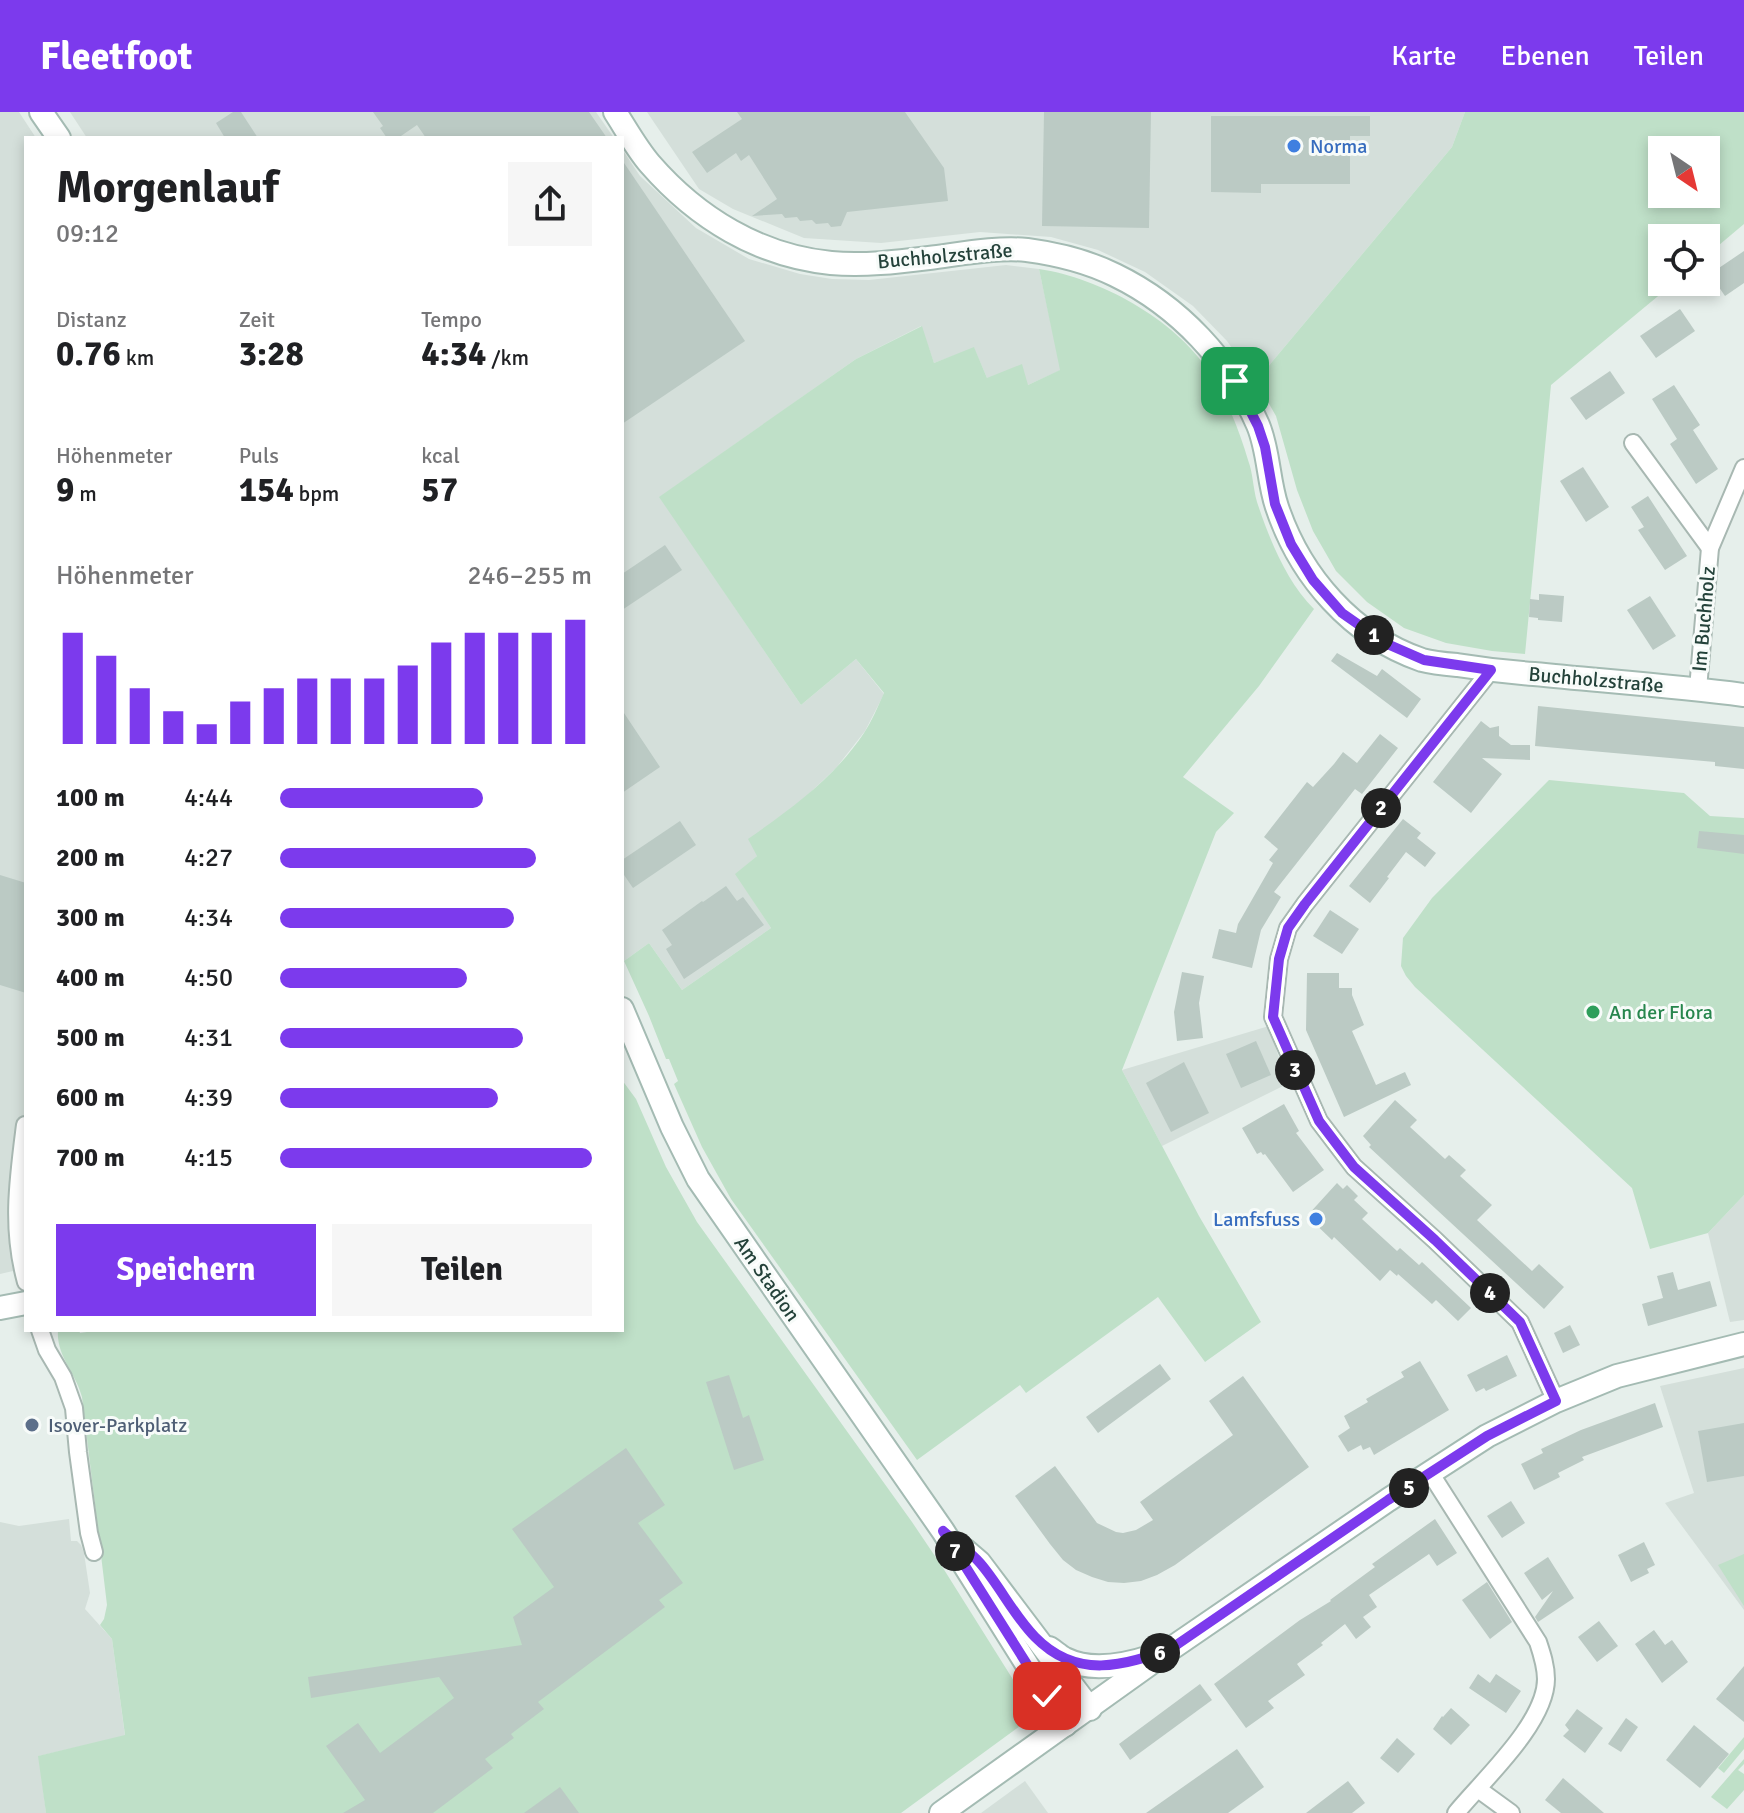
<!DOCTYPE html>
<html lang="de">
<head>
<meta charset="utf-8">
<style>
	:root { --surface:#fff; --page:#f6f6f6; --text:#202124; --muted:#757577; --accent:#7c3aed }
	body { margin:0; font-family:Signika,sans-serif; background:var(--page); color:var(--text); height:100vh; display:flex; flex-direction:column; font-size:30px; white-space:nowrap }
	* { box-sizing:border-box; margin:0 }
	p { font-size:26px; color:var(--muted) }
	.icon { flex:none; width:44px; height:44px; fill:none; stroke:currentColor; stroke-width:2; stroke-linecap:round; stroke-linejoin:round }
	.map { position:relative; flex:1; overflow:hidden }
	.details { position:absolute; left:24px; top:24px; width:600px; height:1196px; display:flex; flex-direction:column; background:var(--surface); border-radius:0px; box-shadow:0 4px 12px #0003 }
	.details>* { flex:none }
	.needle { width:52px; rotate:145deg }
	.controls { position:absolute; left:1648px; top:24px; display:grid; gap:16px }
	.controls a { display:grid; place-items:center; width:72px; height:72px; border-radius:0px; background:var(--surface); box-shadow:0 4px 12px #0003; font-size:40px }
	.pin { position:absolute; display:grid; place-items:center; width:68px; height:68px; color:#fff; margin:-34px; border-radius:16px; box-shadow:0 4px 12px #0006 }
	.km { position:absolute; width:40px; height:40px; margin:-20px; border-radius:50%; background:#222; color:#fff; font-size:22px; line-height:40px; text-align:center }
	.round { display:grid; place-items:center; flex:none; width:84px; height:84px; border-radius:0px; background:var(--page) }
	.head { display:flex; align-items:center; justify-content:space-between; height:136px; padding:0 32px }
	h1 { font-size:44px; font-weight:700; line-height:60px }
	.figures { display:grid; grid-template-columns:repeat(3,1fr); gap:12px; height:136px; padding:8px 32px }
	.figures div { display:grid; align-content:center }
	.figures b { font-size:34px; font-weight:700 }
	.figures small { font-size:22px; font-weight:400 }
	.figures p { font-size:22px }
	.chart { height:224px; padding:16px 32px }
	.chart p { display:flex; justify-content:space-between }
	.chart svg { width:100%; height:144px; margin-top:8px; stroke:var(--accent); stroke-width:6 }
	.action { display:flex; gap:16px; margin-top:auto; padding:16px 32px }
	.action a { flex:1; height:92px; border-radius:0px; background:var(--accent); color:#fff; font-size:32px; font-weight:700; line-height:92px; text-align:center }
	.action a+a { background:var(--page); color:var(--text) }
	ul { padding:0 32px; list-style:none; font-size:26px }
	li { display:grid; grid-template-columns:128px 96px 1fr; align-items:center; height:60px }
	li i { height:20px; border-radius:10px; background:var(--accent) }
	header { display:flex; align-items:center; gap:48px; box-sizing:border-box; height:112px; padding:0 40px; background:var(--accent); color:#fff }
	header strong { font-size:38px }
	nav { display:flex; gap:44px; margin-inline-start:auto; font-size:28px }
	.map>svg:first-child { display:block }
	.built { fill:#d4dfda }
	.green { fill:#bfe0c8; fill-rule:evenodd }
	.building { fill:#bbcac4 }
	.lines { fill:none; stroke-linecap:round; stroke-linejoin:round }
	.street-casing { stroke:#a8b8b2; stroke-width:20 }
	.secondary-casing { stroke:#a4bbb3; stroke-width:26 }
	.street { stroke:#fff; stroke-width:16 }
	.secondary { stroke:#fff; stroke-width:22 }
	.route-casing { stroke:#fff; stroke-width:16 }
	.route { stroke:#7c3aed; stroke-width:10 }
	.shop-dot { fill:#3f7fe0; stroke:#f7fbf9; stroke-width:3 }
	.leisure-dot { fill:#2e9e5b; stroke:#f7fbf9; stroke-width:3 }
	.service-dot { fill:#5c6f8a; stroke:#f7fbf9; stroke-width:3 }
	.labels { text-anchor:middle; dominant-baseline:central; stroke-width:6; stroke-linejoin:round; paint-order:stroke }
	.shop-label { font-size:20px; fill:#366cbe; stroke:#f7fbf9; text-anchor:start }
	.street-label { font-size:20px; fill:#24423a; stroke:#f7fbf9 }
	.leisure-label { font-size:20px; fill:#27864d; stroke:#f7fbf9; text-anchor:start }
	.service-label { font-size:20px; fill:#4e5e75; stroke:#f7fbf9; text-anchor:start }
</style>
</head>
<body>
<header>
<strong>Fleetfoot</strong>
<nav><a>Karte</a><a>Ebenen</a><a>Teilen</a></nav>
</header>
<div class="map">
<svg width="1744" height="1701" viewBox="0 0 1744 1701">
	<rect width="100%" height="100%" fill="#e6efeb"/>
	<g class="built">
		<polygon points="0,0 19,0 36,26 26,26 26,1156 0,1162"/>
		<polygon points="70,0 596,0 614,26 87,26"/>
		<polygon points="647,0 1465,0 1452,35 1256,269 1227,229 1193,194 1145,160 1098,138 1051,125 980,120 881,131 804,126 733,97 699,77"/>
		<polygon points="622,37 640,64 696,116 749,147 800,162 832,167 869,168 1006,153 1039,157 1061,258 1028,273 987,266 974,236 934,251 921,214 856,247 660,385 801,593 856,547 884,582 865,619 836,656 796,694 757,744 736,762 771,816 682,878 649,831 624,849 622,845"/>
		<polygon points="1269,914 1278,943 1291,970 1162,1034 1122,958"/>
		<polygon points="1744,1083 1744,1208 1730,1210 1708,1121"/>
		<polygon points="1744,1256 1744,1498 1665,1391 1694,1381 1660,1274"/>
		<polygon points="69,1407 71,1429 77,1429 81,1433 84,1441 90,1481 85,1497 112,1527 125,1624 39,1644 46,1701 0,1701 0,1410 19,1414"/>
		<polygon points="1025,1669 1048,1701 981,1701"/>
	</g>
	<g class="green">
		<path d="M1465,0H1744V112L1706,144V126H1662V170H1675L1551,273L1525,542L1492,539L1446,531L1404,516L1367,490L1336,459L1313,419L1297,378L1276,304L1256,269L1452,35ZM1662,38H1706V82H1662Z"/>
		<path d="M1039,157C1100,166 1174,207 1208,258C1226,285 1239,317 1248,348C1253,361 1253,376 1257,390C1269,426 1286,469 1314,497L1259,574L1183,665L1234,701L1216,720L1122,958L1199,1104L1261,1210L1205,1250L1158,1185L1026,1281L1020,1273L917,1348L731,1087L702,1035L674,972L678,969L669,947H666L649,904L624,849L649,831L682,878L771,816L735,762L757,744L748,727C792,696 834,666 864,621C872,609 878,594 884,581L856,547L801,593L659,385L856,247L922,214L934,251L974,235L987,266L1022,252L1028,273L1060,258Z"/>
		<polygon points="1549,668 1684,681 1710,704 1744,706 1744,1083 1708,1121 1650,1137 1632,1076 1415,875 1406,864 1401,854 1403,826 1432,786"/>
		<path d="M622,968L636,987L666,1055L697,1110L912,1410L943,1456L1022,1582L1027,1597L1020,1614L901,1701H46L38,1644L125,1623L112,1527L100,1513L104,1507L107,1493L82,1285C76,1261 56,1244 58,1218H79L80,1221L100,1218H622Z"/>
		<polygon points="1744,1442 1744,1494 1718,1453"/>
		<polygon points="1744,1625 1744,1637 1724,1661 1718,1656"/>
		<polygon points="1744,1647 1744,1652 1738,1658 1744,1662 1744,1678 1727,1697 1711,1685"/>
	</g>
	<g class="building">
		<polygon points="233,0 241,0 258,26 225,26 216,11"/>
		<polygon points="373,0 589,0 607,26 426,26 417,13 398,26 387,26 380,16 383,14"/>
		<polygon points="737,0 905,0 944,56 948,89 847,100 841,114 831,115 828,111 816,112 812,108 800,109 797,105 785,106 782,102 752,104 777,87 749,43 741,49 736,41 707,61 692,40 742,7"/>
		<polygon points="1044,0 1151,0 1149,116 1042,114"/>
		<polygon points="1211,4 1370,4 1370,24 1350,24 1350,72 1261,72 1261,81 1211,80"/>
		<polygon points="622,48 745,229 622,312"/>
		<polygon points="1744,139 1744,171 1725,184 1710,162"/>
		<polygon points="1680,197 1695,219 1656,246 1640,224"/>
		<polygon points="1610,259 1625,281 1586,308 1570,286"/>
		<polygon points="1674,273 1700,313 1693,318 1718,357 1696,372 1670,332 1677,327 1652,287"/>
		<polygon points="1583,355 1609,395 1586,410 1560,369"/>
		<polygon points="1648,384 1687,444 1665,458 1638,418 1644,415 1631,395"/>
		<polygon points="665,433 682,458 622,498 622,462"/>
		<polygon points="1539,482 1564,484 1562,510 1538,508 1538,506 1529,505 1530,487 1539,488"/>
		<polygon points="1650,484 1676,524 1653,538 1627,498"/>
		<polygon points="1337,541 1377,564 1382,557 1421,587 1407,606 1331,549"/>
		<polygon points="1538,594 1744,615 1744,657 1715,654 1715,650 1535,634"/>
		<polygon points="622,598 660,655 622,681"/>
		<polygon points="1481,609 1490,616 1499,614 1499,624 1511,633 1530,633 1530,648 1482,646 1502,662 1471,701 1433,670"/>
		<polygon points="1380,622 1398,636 1362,682 1355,677 1274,780 1281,785 1261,818 1252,856 1212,846 1219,817 1236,821 1238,812 1273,751 1269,748 1278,737 1264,725 1307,670 1313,675 1334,652 1343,640 1357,651"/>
		<polygon points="1403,707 1421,721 1417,726 1436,741 1425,755 1406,740 1387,765 1389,766 1370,791 1349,774"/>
		<polygon points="680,709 696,733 633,776 622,760 622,748"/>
		<polygon points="1699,719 1744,723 1744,742 1697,736"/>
		<polygon points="0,763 26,771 26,881 0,873"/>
		<polygon points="726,774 737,789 743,785 764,813 684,867 666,837 672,833 662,818 702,789 703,790"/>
		<polygon points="1330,798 1359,817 1342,842 1313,824"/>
		<polygon points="1182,860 1204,864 1199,891 1203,926 1177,929 1174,900"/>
		<polygon points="1307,861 1339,861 1339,876 1352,876 1352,883 1364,913 1352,919 1376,973 1405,960 1411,973 1344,1005 1306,918"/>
		<polygon points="1256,929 1271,963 1241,976 1226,942"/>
		<polygon points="1184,950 1209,1001 1171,1020 1146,971"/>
		<polygon points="1395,988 1417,1008 1410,1015 1445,1047 1449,1043 1466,1058 1460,1064 1492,1093 1477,1108 1532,1159 1539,1152 1564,1175 1544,1197 1369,1035 1371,1033 1363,1024"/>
		<polygon points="1284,992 1299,1019 1296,1021 1324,1058 1293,1080 1265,1042 1263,1043 1261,1040 1257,1042 1242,1016"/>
		<polygon points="1337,1071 1343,1077 1347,1073 1358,1084 1354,1088 1368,1101 1362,1107 1397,1139 1400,1136 1419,1153 1422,1150 1471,1196 1458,1209 1436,1188 1432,1192 1398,1162 1397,1164 1390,1158 1380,1169 1334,1125 1332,1128 1307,1104"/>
		<polygon points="1673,1160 1678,1178 1710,1169 1717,1194 1648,1214 1642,1192 1663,1186 1657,1164"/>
		<polygon points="1570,1213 1580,1233 1563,1241 1554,1221"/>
		<polygon points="1507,1243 1517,1264 1486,1279 1484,1276 1476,1280 1467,1263"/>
		<polygon points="1420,1249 1449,1298 1374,1343 1370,1335 1363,1338 1361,1333 1348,1340 1338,1324 1350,1316 1344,1304 1368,1290 1366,1287 1404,1265 1401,1260"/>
		<polygon points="1160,1252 1171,1267 1098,1321 1086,1305"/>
		<polygon points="729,1263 743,1306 749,1303 764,1348 734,1358 706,1270"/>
		<polygon points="1243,1264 1309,1355 1175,1453 1157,1463 1141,1469 1124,1471 1108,1470 1092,1465 1076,1458 1063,1448 1050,1432 1015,1384 1055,1354 1097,1411 1116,1420 1123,1421 1136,1418 1153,1408 1140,1390 1233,1323 1209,1289"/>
		<polygon points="1655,1291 1663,1315 1582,1345 1584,1348 1558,1361 1560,1365 1534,1378 1521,1352 1543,1341 1541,1337 1581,1318"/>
		<polygon points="1744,1311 1744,1364 1707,1370 1698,1319"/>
		<polygon points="626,1336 665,1393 638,1411 683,1471 659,1488 665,1495 538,1590 544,1597 511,1622 514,1626 485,1647 493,1656 433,1701 343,1701 365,1688 326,1634 358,1611 380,1641 454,1586 439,1565 311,1586 308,1565 522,1533 513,1505 554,1475 512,1417"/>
		<polygon points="1511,1389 1525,1411 1502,1426 1487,1404"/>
		<polygon points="1435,1407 1457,1441 1437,1454 1429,1442 1369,1483 1377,1495 1363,1505 1371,1515 1356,1527 1345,1512 1321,1531 1323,1533 1297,1552 1305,1563 1268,1589 1274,1596 1246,1616 1214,1572 1300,1508 1331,1489 1330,1488 1375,1455 1372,1452"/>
		<polygon points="1644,1430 1655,1453 1647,1457 1649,1461 1631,1470 1618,1443"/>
		<polygon points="1548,1445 1574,1486 1538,1510 1535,1505 1553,1479 1542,1488 1524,1461"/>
		<polygon points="1487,1470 1512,1510 1490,1527 1462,1488"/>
		<polygon points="1599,1509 1618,1534 1597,1550 1578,1525"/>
		<polygon points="1654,1518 1665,1533 1672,1528 1688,1550 1662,1571 1635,1532"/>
		<polygon points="1744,1554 1744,1610 1716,1587"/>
		<polygon points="1478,1562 1490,1571 1496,1562 1521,1579 1506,1601 1469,1576"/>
		<polygon points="1200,1572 1212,1588 1130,1648 1119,1632"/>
		<polygon points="1451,1596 1470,1613 1451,1633 1433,1617 1442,1604 1443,1605"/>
		<polygon points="1577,1597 1603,1616 1585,1641 1563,1624 1569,1618 1565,1613"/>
		<polygon points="1626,1606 1638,1615 1621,1640 1608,1632"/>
		<polygon points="1694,1613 1729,1642 1700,1676 1666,1648"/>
		<polygon points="1397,1626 1415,1642 1398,1661 1380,1646"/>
		<polygon points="1237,1637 1264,1675 1228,1701 1146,1701"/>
		<polygon points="1563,1666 1604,1701 1561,1701 1545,1688"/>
		<polygon points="1348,1669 1365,1691 1352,1701 1306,1701"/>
		<polygon points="560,1675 579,1701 524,1701"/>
	</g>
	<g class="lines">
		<g class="street-casing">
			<g id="street">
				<polyline points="1633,331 1710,436"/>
				<polyline points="1491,558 1305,792 1288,816 1279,847 1273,905 1319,1009 1354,1055 1435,1128 1520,1210 1556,1289"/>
				<polyline points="1698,577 1710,436 1744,356"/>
				<path d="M25,1013C18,1068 11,1116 26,1170"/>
				<polyline points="40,1218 47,1238 63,1265 74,1296 78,1340 89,1421 94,1440"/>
				<path d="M1431,1362L1538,1530C1542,1542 1546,1554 1546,1567C1546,1611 1483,1668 1456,1701"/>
				<polyline points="1478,1677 1511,1701"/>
			</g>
		</g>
		<g class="secondary-casing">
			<g id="secondary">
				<polyline points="41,0 59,26"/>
				<path d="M615,0C626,17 637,37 650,52C697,106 759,144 831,151C863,154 897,150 929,146C961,142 996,135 1027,138C1057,142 1089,150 1115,163C1179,194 1230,249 1258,313C1269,339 1268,369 1277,395C1300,464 1352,524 1422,548C1433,551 1445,552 1457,553C1482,557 1508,560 1534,562C1604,569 1674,574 1744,583"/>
				<polyline points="622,897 672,1015 698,1067 943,1419 1065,1613"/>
				<polyline points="0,1196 26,1191"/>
				<polyline points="965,1438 979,1450 1090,1597"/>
				<path d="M1049,1536C1054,1539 1059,1544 1065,1547C1091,1560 1126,1553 1153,1544"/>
				<polyline points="941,1701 1172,1536 1388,1388 1487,1324 1556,1289 1617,1264 1744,1232"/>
			</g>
		</g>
		<use href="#street" class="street"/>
		<use href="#secondary" class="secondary"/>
	</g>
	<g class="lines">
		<g class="route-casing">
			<path id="route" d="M1047,1584L943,1419C955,1430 970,1439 980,1451C1000,1474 1014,1504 1035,1525C1077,1568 1124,1554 1172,1536L1388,1388L1487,1324L1556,1289L1520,1210L1435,1128L1354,1055L1319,1009L1273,905L1279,847L1288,816L1305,792L1491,558L1424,548L1385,531L1342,501L1313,468L1291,432L1275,392L1265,335L1258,314L1235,269"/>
		</g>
		<use href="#route" class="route"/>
	</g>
	<g class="shop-dot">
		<circle cx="1294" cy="34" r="8"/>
		<circle cx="1316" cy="1107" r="8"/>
	</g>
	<circle class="leisure-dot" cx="1593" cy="900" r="8"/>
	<circle class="service-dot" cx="32" cy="1313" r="8"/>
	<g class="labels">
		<g class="shop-label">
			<text x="1310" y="34">Norma</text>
			<text x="1300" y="1107" text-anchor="end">Lamfsfuss</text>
		</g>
		<g class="street-label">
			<text transform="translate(945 144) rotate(-5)">Buchholzstraße</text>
			<text transform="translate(1704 507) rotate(-85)">Im Buchholz</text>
			<text transform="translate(1596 568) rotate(5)">Buchholzstraße</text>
			<text transform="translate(767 1167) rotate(55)">Am Stadion</text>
		</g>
		<g class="leisure-label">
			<text x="1609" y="900">An der Flora</text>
		</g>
		<g class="service-label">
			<text x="48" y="1313">Isover-Parkplatz</text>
		</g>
	</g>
</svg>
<div class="controls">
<a><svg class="needle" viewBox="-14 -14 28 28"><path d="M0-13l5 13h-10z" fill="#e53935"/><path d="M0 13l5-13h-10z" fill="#757577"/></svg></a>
<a><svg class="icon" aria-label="locate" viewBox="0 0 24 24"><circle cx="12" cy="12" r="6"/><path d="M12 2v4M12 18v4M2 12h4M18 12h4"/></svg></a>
</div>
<div class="pin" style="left:1235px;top:269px;background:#1e9e55"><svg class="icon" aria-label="arrive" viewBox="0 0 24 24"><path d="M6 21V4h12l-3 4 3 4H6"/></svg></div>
<div class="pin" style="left:1047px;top:1584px;background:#d93025"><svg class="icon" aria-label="check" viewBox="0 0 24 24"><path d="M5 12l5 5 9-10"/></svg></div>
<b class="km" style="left:1374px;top:523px">1</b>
<b class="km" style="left:1381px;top:696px">2</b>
<b class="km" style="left:1295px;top:958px">3</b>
<b class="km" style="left:1490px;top:1181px">4</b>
<b class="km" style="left:1409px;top:1376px">5</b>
<b class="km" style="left:1160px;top:1541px">6</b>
<b class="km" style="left:955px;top:1439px">7</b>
<section class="details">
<div class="head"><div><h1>Morgenlauf</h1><p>09:12</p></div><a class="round"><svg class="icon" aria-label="share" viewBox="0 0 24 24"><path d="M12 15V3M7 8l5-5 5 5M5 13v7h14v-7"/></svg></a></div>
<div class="figures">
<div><p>Distanz</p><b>0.76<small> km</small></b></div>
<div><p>Zeit</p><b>3:28</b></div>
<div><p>Tempo</p><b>4:34<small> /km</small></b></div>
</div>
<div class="figures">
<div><p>Höhenmeter</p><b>9<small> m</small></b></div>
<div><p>Puls</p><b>154<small> bpm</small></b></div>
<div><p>kcal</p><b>57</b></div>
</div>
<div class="chart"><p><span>Höhenmeter</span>246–255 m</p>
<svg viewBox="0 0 160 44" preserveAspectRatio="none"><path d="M5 44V10M15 44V17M25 44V27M35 44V34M45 44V38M55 44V31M65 44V27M75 44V24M85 44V24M95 44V24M105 44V20M115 44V13M125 44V10M135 44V10M145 44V10M155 44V6"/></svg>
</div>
<ul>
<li><b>100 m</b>4:44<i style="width:65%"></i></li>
<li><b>200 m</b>4:27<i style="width:82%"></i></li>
<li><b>300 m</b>4:34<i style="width:75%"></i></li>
<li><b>400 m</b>4:50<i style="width:60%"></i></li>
<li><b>500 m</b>4:31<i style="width:78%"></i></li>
<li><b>600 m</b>4:39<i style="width:70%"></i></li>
<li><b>700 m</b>4:15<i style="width:100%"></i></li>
</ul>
<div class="action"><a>Speichern</a><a>Teilen</a></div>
</section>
</div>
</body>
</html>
